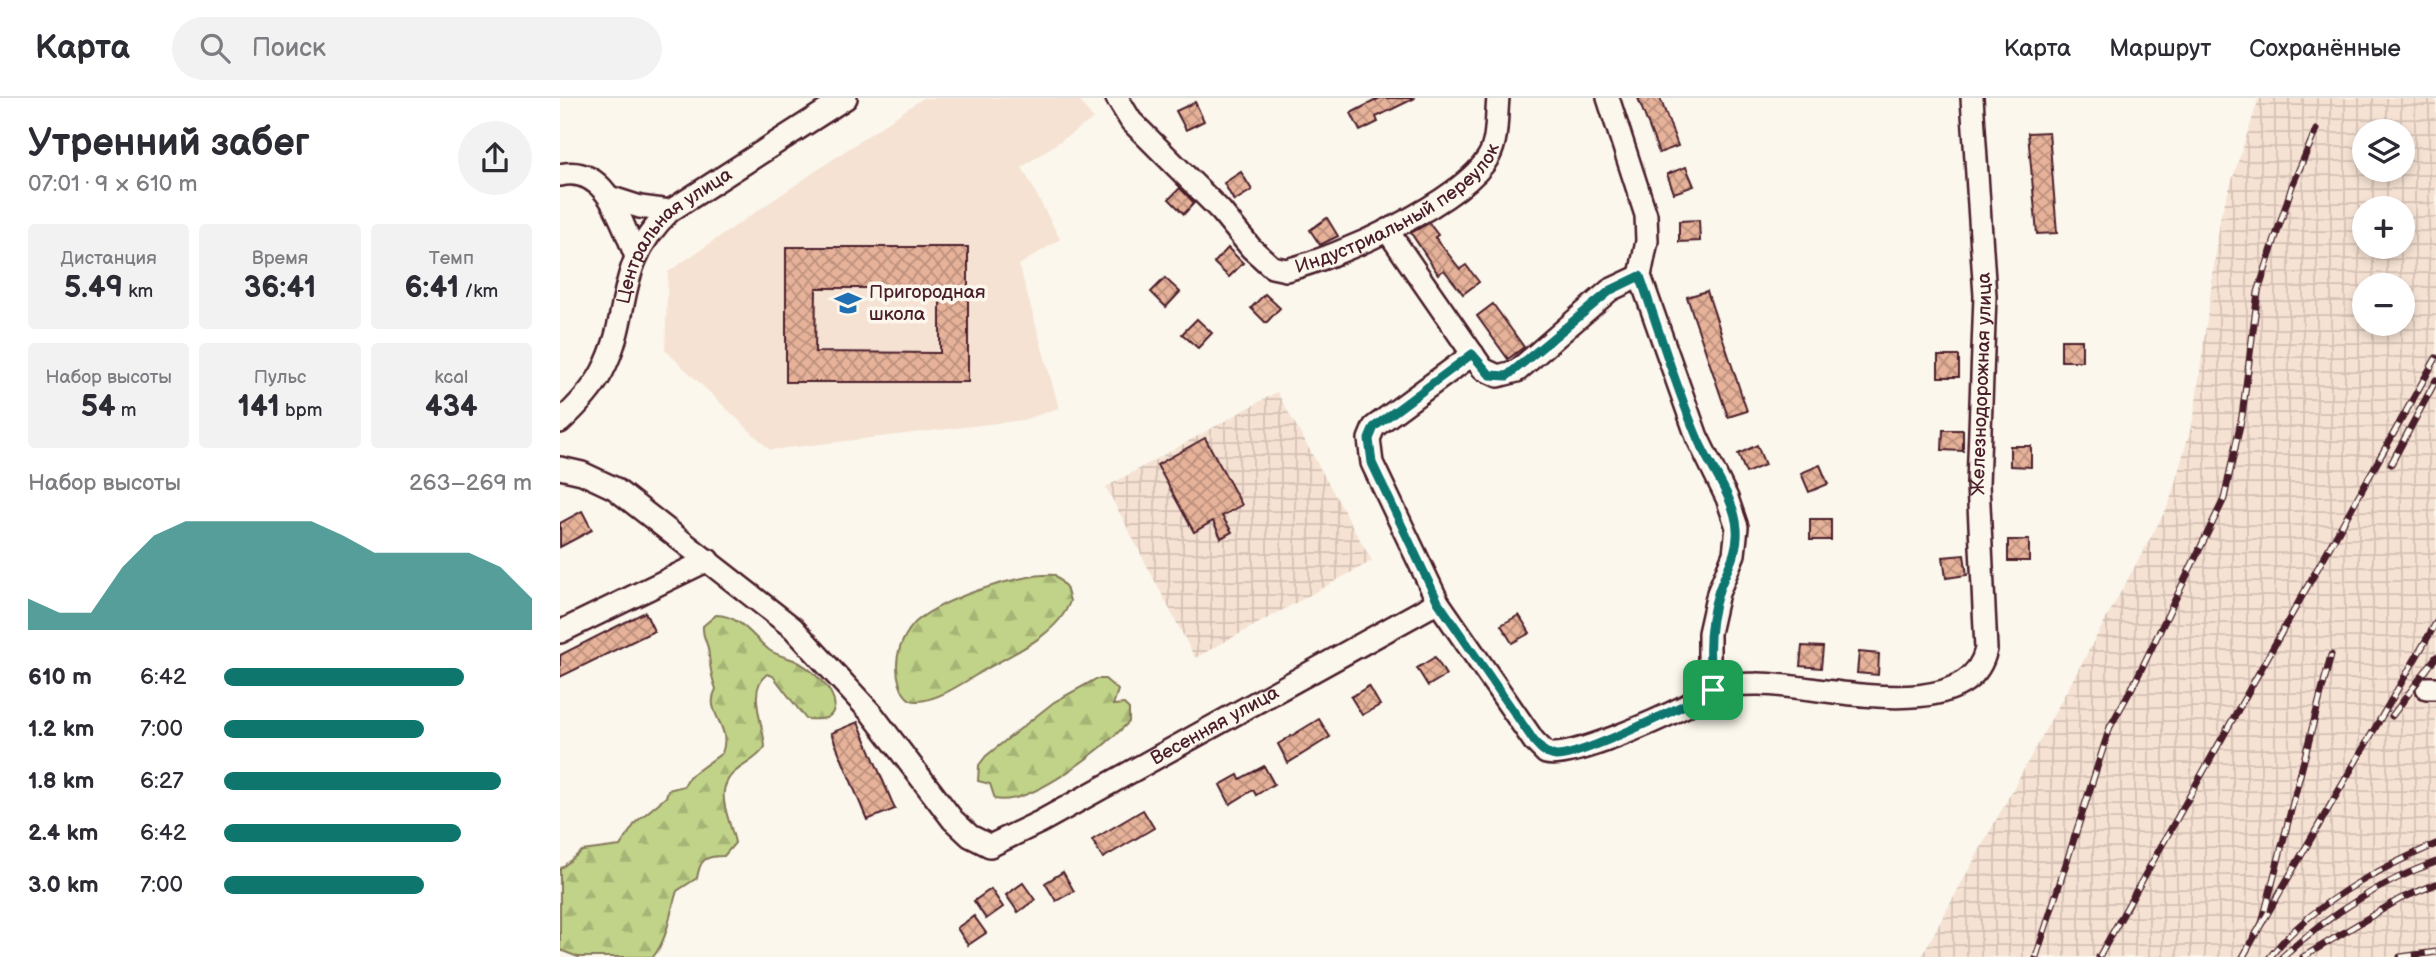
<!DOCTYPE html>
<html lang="ru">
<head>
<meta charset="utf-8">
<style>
	:root { --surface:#fff; --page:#f2f2f3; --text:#2b2b33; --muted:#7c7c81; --line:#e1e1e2; --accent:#0f766e }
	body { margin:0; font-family:"Balsamiq Sans",sans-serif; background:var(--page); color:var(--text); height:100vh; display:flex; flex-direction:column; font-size:26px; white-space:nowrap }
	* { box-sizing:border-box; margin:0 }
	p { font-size:23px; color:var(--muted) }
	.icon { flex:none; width:38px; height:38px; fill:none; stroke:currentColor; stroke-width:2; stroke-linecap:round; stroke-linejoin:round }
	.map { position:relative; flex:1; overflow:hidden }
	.details { display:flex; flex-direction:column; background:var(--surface); width:560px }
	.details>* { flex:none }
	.fabs { position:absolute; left:1792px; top:21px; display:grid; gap:14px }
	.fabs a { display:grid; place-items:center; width:63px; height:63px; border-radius:50%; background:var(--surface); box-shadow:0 4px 10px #0003; font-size:35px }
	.pin { position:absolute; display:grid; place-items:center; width:60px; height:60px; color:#fff; margin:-30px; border-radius:14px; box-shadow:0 4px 10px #0006 }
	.round { display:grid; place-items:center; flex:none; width:74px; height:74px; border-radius:37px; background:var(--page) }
	.summary { display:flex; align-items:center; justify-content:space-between; height:119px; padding:0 28px }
	h1 { font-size:38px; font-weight:600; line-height:52px }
	.metrics { display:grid; grid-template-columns:repeat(3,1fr); gap:10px; height:119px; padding:7px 28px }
	.metrics div { display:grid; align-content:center; border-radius:7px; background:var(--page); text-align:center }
	.metrics b { font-size:30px; font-weight:600 }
	.metrics small { font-size:19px; font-weight:400 }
	.metrics p { font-size:19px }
	.chart { height:196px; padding:14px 28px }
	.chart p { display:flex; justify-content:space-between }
	.chart svg { width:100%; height:126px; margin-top:7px; fill:var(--accent); opacity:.7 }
	ul { padding:0 28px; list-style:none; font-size:23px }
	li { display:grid; grid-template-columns:112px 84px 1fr; align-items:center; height:52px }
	li i { height:18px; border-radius:9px; background:var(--accent) }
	header { display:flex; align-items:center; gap:42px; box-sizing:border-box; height:98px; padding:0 35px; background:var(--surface); border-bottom:2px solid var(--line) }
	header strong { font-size:33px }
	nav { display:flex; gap:38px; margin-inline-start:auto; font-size:24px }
	.search { width:490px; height:63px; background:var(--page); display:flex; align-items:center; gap:18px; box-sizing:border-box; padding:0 24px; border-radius:38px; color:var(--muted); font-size:26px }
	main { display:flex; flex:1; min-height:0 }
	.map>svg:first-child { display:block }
	.built { fill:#f5e2d3 }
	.industrial { fill:url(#industrial-grid); fill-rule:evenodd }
	.forest { fill:url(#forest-firs); stroke:#85795a; stroke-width:2 }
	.building { fill:url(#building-cross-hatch); stroke:#4a1f2b; stroke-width:2; fill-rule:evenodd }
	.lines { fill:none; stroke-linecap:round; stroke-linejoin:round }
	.minor-casing { stroke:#4a1f2b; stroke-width:26 }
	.minor { stroke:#fbf7ec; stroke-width:21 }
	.rail-casing { stroke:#4a1f2b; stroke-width:7 }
	.rail { stroke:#fbf7ec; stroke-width:4.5; stroke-dasharray:13; stroke-linecap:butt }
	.route-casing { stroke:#fff; stroke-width:14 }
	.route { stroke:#0f766e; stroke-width:9 }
	.labels { text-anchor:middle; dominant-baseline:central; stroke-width:7; stroke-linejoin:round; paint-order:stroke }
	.street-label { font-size:19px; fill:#4a1f2b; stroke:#fbf7ec }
	.poi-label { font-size:19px; fill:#4a1f2b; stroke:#fbf7ec; text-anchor:start }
</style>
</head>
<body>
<header>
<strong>Карта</strong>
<div class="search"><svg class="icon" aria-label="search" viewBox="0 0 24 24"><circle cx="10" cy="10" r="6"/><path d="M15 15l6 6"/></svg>Поиск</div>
<nav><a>Карта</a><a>Маршрут</a><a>Сохранённые</a></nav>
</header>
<main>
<section class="details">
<div class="summary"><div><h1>Утренний забег</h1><p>07:01 · 9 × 610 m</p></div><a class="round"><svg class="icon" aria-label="share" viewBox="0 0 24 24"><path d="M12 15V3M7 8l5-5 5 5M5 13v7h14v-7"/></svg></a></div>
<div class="metrics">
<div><p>Дистанция</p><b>5.49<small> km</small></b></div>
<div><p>Время</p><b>36:41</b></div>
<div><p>Темп</p><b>6:41<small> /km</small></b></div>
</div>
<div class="metrics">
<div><p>Набор высоты</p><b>54<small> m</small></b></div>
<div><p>Пульс</p><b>141<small> bpm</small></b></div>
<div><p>kcal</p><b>434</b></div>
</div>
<div class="chart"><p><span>Набор высоты</span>263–269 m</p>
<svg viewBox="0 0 160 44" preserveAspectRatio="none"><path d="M0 44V33L10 38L20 38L30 22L40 11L50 6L60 6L70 6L80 6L90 6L100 11L110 17L120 17L130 17L140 17L150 22L160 33V44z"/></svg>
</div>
<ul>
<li><b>610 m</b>6:42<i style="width:78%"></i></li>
<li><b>1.2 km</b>7:00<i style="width:65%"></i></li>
<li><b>1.8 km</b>6:27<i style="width:90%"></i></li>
<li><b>2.4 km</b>6:42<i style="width:77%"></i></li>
<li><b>3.0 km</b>7:00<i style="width:65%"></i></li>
</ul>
</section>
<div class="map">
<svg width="1876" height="859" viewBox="0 0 1876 859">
	<defs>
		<pattern id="industrial-grid" width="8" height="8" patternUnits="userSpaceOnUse" patternTransform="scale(1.75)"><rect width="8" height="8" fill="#f5e2d3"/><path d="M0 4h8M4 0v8" fill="none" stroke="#d4c1b5"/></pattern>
		<pattern id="forest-firs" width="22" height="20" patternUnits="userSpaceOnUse" patternTransform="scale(1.75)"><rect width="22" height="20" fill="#c0d388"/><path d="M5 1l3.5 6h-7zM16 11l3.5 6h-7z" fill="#a6b576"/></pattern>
		<pattern id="building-cross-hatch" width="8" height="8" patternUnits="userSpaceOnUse" patternTransform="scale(1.75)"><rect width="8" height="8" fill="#e6b299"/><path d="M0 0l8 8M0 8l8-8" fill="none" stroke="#bc907d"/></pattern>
	</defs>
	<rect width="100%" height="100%" fill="#fbf7ec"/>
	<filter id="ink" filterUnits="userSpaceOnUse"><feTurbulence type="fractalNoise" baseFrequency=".0143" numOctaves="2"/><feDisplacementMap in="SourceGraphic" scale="14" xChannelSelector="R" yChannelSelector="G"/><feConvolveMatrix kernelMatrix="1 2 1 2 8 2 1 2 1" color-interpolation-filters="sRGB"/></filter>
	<g filter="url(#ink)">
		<polygon class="built" points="363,0 518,0 533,21 462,69 500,141 459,167 499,310 463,322 210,352 105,252 108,174"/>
		<g class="industrial">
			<path d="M1699,0H1876V859H1361L1609,406L1634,318L1661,116ZM1804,33H1843V72H1804ZM1804,110H1843V149H1804ZM1804,187H1843V226H1804Z"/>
			<polygon points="717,294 812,463 635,560 546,389"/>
		</g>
		<g class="forest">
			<path d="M495,477L506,489L510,503C500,533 461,552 435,566C412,578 384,601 358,603C348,604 343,596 340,587C333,565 338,546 352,528C372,503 463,474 495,477Z"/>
			<path d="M156,517C180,517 193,539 209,552C216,557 226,559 234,562C248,568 279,594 274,611C270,624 257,621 246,621L213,578L207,576C186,592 204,627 205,649C197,661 186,665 176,673C151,692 171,722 175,745L164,758C144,758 140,762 137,780L117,793C109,816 109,839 93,859H18L0,852V771L22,753L60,748L76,724L106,699L108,692L124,688L129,679L162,655C173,627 143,615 156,591C150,576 150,565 148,550C146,542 142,538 143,528Z"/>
			<path d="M536,581H545L558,592L553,607L564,606L569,611V624C544,649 471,709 435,701L430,686L418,683L419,667L426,658L494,604Z"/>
		</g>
		<g class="building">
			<polygon points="820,0 855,0 816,19 818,24 800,33 791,15"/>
			<polygon points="1078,0 1100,0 1118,48 1099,55"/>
			<polygon points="635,4 644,23 626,32 616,13"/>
			<polygon points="1489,34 1497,135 1477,136 1468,35"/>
			<polygon points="1126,69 1134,88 1114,95 1107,76"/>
			<polygon points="681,74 692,92 674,103 664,85"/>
			<polygon points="620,90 634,105 624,116 609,101"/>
			<polygon points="767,120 778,138 760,147 750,132"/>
			<polygon points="1139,122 1140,143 1119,144 1119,123"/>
			<polygon points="869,125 878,137 875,139 900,171 906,167 919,184 903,196 884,172 878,176 851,135"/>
			<path d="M226,149H408V284H226ZM256,190H380V255L255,254Z"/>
			<polygon points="668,150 683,165 669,179 654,165"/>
			<polygon points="605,180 620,194 606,209 591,194"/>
			<polygon points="1147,193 1187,313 1168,319 1127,199"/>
			<polygon points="705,196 720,210 706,225 691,210"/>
			<polygon points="933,206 964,249 948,261 917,218"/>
			<polygon points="637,221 652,235 638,250 622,236"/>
			<rect x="1501" y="242" width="21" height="21"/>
			<rect x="1378" y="258" width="21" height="21"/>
			<polygon points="1383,332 1403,332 1403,353 1382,352"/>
			<polygon points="645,340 682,407 662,418 672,434 661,440 653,423 634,434 597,367"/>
			<polygon points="1197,347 1205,367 1186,375 1178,356"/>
			<polygon points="1450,348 1471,348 1471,369 1450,368"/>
			<polygon points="1260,367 1268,386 1249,394 1241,375"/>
			<polygon points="22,413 32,432 0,449 0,425"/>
			<rect x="1250" y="421" width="21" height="21"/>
			<rect x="1448" y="442" width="21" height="21"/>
			<polygon points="1404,457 1407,477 1386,480 1383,459"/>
			<polygon points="85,514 94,533 0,579 0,557"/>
			<polygon points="959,517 970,535 952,545 941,527"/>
			<polygon points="1242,548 1263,549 1261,570 1240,568"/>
			<polygon points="1299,554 1319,556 1318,577 1297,575"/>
			<polygon points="875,559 886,577 868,588 857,570"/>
			<polygon points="809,588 820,607 802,617 791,599"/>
			<polygon points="759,621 770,639 728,665 718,646"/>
			<polygon points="298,624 335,711 307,722 271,635"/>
			<polygon points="704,668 714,686 696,697 693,692 670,706 660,687 678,677 680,681"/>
			<polygon points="583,712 594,730 543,760 532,742"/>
			<polygon points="503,774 514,793 496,803 485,785"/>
			<polygon points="463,785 475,802 458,814 446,797"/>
			<polygon points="431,791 443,809 426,821 414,803"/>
			<polygon points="414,818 426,835 408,847 397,830"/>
		</g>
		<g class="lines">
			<g class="minor-casing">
				<g id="minor">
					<path id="s1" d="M557,0L571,23L661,113L691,150L712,169L726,172C777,160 903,104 929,58C938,42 936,18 938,0"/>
					<polyline points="1048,0 1086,117 1087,143 1080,178 1137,339 1167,400 1177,429 1174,456 1158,495 1149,535 1149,566 1154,592"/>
					<path d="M0,77C46,66 62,125 75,156"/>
					<polyline points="52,100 80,109 110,113"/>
					<polyline points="827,132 923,271 938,278 957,273 1050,192 1080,178"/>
					<path id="s2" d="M913,256L814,329L809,341L812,365L878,504L974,643L986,655C1010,662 1100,621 1126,608C1135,603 1144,595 1154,592C1166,587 1183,586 1196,586C1250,584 1409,633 1426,551L1418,386L1425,198L1412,0"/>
					<path id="s3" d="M0,324C14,311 33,291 42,274C74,213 51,170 110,113L286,0"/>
					<path id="s4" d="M0,370L22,375L54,390L233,530L312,616L393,722L410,738L430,748L480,724L878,504"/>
					<polyline points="0,534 148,462"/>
					<polyline points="1867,590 1876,590"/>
				</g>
			</g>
			<use href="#minor" class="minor"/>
			<g class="rail-casing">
				<g id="rail">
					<polyline points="1831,366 1876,282"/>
					<polyline points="1832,618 1876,559"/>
					<polyline points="1702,825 1876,525"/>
					<polyline points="1476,859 1550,629 1575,584 1664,401 1682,318 1698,194 1732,88 1756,32"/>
					<polyline points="1539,859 1876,260"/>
					<polyline points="1683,859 1702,825 1771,557"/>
					<path d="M1710,859C1751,806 1816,772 1876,746"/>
					<path d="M1722,859C1767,819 1819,784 1876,764"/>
					<polyline points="1743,859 1840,801 1876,786"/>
					<polyline points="1840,859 1876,854"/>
				</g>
			</g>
			<use href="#rail" class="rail"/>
		</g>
	</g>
	<g class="lines" filter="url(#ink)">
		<g class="route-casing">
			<path id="route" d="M1080,178C1099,232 1115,287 1137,339C1149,369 1175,399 1177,431C1179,453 1166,473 1159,492C1148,526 1147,557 1153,592C1128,606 1020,659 996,658C986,657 980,650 974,643L878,504L812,365L809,341L814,329L912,256L930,277L947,278L1051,192Z"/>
		</g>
		<use href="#route" class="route"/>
	</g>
	<defs>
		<g id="school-bare" transform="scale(2.1)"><path d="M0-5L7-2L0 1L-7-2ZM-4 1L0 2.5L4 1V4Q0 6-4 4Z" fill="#1f6fb2" stroke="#fbf7ec" stroke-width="2.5" paint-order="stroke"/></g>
	</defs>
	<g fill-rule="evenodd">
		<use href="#school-bare" x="288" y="205"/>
	</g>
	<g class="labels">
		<g class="street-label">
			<text stroke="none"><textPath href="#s1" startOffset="374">Индустриальный переулок</textPath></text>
			<text stroke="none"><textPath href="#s3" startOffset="226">Центральная улица</textPath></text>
			<text stroke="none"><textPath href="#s2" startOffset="1241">Железнодорожная улица</textPath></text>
			<text stroke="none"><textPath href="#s4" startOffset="836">Весенняя улица</textPath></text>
		</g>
		<g class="poi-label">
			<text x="309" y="194">Пригородная<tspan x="309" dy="22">школа</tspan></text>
		</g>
	</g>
</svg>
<div class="fabs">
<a><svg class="icon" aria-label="layers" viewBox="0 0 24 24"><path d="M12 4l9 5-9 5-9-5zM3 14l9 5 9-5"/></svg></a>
<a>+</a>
<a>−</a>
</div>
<div class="pin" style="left:1153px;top:592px;background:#1e9e55"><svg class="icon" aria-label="arrive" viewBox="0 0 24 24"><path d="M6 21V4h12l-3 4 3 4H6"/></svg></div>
</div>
</main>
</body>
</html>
